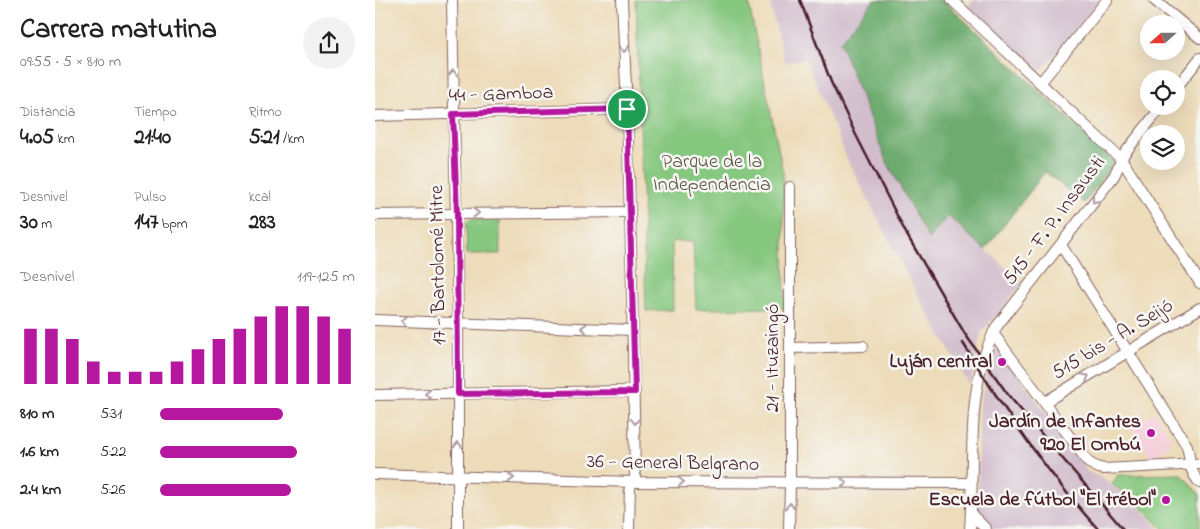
<!DOCTYPE html>
<html lang="es">
<head>
<meta charset="utf-8">
<style>
	:root { --surface:#fff; --page:#f2f2f2; --text:#222; --muted:#767676; --accent:#b5179e }
	body { margin:0; font-family:"Indie Flower",sans-serif; background:var(--page); color:var(--text); height:100vh; display:flex; flex-direction:column; font-size:19px; white-space:nowrap }
	* { box-sizing:border-box; margin:0 }
	p { font-size:16px; color:var(--muted) }
	.icon { flex:none; width:28px; height:28px; fill:none; stroke:currentColor; stroke-width:2; stroke-linecap:round; stroke-linejoin:round }
	.map { position:relative; flex:1; overflow:hidden }
	.side { display:flex; flex-direction:column; background:var(--surface); width:375px }
	.side>* { flex:none }
	.needle { width:32px; rotate:249deg }
	.fabs { position:absolute; left:765px; top:15px; display:grid; gap:10px }
	.fabs a { display:grid; place-items:center; width:45px; height:45px; border-radius:50%; background:var(--surface); box-shadow:0 5px 20px #0002; font-size:25px }
	.pin { position:absolute; display:grid; place-items:center; width:42px; height:42px; color:#fff; margin:-21px; border:2px solid #fff; border-radius:50%; box-shadow:0 1px 5px #0007 }
	.round { display:grid; place-items:center; flex:none; width:52px; height:52px; border-radius:26px; background:var(--page) }
	.summary { display:flex; align-items:center; justify-content:space-between; height:85px; padding:0 20px }
	h1 { font-size:28px; font-weight:800; line-height:38px }
	.metrics { display:grid; grid-template-columns:repeat(3,1fr); gap:8px; height:85px; padding:5px 20px }
	.metrics div { display:grid; align-content:center }
	.metrics b { font-size:21px; font-weight:800 }
	.metrics small { font-size:14px; font-weight:400 }
	.metrics p { font-size:14px }
	.chart { height:140px; padding:10px 20px }
	.chart p { display:flex; justify-content:space-between }
	.chart svg { width:100%; height:90px; margin-top:5px; stroke:var(--accent); stroke-width:6 }
	ul { padding:0 20px; list-style:none; font-size:16px }
	li { display:grid; grid-template-columns:80px 60px 1fr; align-items:center; height:38px }
	li i { height:12px; border-radius:6px; background:var(--accent) }
	main { display:flex; flex:1; min-height:0 }
	.map>svg:first-child { display:block }
	.built { fill:#f5cfdb }
	.industrial { fill:#d1bdcc }
	.green { fill:#87c880; stroke:#687456 }
	.forest { fill:#6dac6e; stroke:#5c664c }
	.lines { fill:none; stroke-linecap:round; stroke-linejoin:round }
	.minor-casing { stroke:#83615d; stroke-width:12 }
	.minor { stroke:#fff; stroke-width:10 }
	.rail { stroke:#4a1f2b; stroke-width:2.5 }
	.oneway { stroke:#ae9aa0 }
	.route-casing { stroke:#fff; stroke-width:10 }
	.route { stroke:#b5179e; stroke-width:6 }
	.poi-dot { fill:#b5179e; stroke:#f6f6f2; stroke-width:2 }
	.labels { text-anchor:middle; dominant-baseline:central; stroke-width:5; stroke-linejoin:round; paint-order:stroke }
	.street-label { font-size:20px; fill:#4a1f2b; stroke:#f6f6f2 }
	.park-label { font-size:20px; fill:#5c5244; stroke:#f6f6f2 }
	.poi-label { font-size:20px; font-weight:bold; fill:#4a1f2b; stroke:#f6f6f2; text-anchor:end }
</style>
</head>
<body>
<main>
<section class="side">
<div class="summary"><div><h1>Carrera matutina</h1><p>09:55 · 5 × 810 m</p></div><a class="round"><svg class="icon" aria-label="share" viewBox="0 0 24 24"><path d="M12 15V3M7 8l5-5 5 5M5 13v7h14v-7"/></svg></a></div>
<div class="metrics">
<div><p>Distancia</p><b>4.05<small> km</small></b></div>
<div><p>Tiempo</p><b>21:40</b></div>
<div><p>Ritmo</p><b>5:21<small> /km</small></b></div>
</div>
<div class="metrics">
<div><p>Desnivel</p><b>30<small> m</small></b></div>
<div><p>Pulso</p><b>147<small> bpm</small></b></div>
<div><p>kcal</p><b>283</b></div>
</div>
<div class="chart"><p><span>Desnivel</span>119–125 m</p>
<svg viewBox="0 0 160 44" preserveAspectRatio="none"><path d="M5 44V17M15 44V17M25 44V22M35 44V33M45 44V38M55 44V38M65 44V38M75 44V33M85 44V27M95 44V22M105 44V17M115 44V11M125 44V6M135 44V6M145 44V11M155 44V17"/></svg>
</div>
<ul>
<li><b>810 m</b>5:31<i style="width:63%"></i></li>
<li><b>1.6 km</b>5:22<i style="width:70%"></i></li>
<li><b>2.4 km</b>5:26<i style="width:67%"></i></li>
</ul>
</section>
<div class="map">
<svg width="825" height="529" viewBox="0 0 825 529">
	<rect width="100%" height="100%" fill="#f6f6f2"/>
	<filter id="ink" filterUnits="userSpaceOnUse"><feTurbulence type="fractalNoise" baseFrequency=".02" numOctaves="2"/><feDisplacementMap in="SourceGraphic" scale="10" xChannelSelector="R" yChannelSelector="G"/><feConvolveMatrix kernelMatrix="1 2 1 2 8 2 1 2 1" color-interpolation-filters="sRGB"/></filter>
	<filter id="wash" filterUnits="userSpaceOnUse"><feTurbulence type="fractalNoise" baseFrequency=".0096" numOctaves="4" result="noise"/><feDisplacementMap in="SourceGraphic" scale="20" xChannelSelector="R" yChannelSelector="G"/><feGaussianBlur stdDeviation="1.12" result="paint"/><feColorMatrix in="noise" values="0 0 0 0 0 0 0 0 0 0 0 0 0 0 0 0 0 1.4 0 .05"/><feComposite in="paint" operator="in"/></filter>
	<g filter="url(#wash)">
		<rect width="100%" height="100%" fill="#eddcb9"/>
		<polygon class="built" points="780,412 796,439 794,446 776,458 756,426"/>
		<g class="industrial">
			<polygon points="394,0 499,0 465,42 510,158 552,239 573,216 648,283 606,333 595,386 545,299 474,163 431,59 410,62"/>
			<polygon points="599,0 726,0 663,74 593,6"/>
			<polygon points="621,348 625,350 713,472 725,477 761,503 785,529 618,529 602,512 605,403 617,349"/>
		</g>
		<g class="green">
			<polygon points="261,0 373,0 408,172 410,308 321,309 318,242 297,241 298,310 271,311"/>
			<polygon points="125,219 125,254 92,254 91,223 94,220"/>
			<polygon points="806,474 825,494 825,529 788,529 765,506 737,484 743,475"/>
		</g>
		<polygon class="forest" points="499,0 568,0 740,162 709,203 670,172 610,250 573,216 553,239 510,158 465,42"/>
	</g>
	<g filter="url(#ink)">
		<g class="lines">
			<g class="minor-casing">
				<g id="minor">
					<polyline points="77,0 83,324 83,529"/>
					<polyline points="247,0 252,109 257,286 260,479 255,486 254,529"/>
					<polyline points="577,0 747,160 825,283"/>
					<polyline points="779,0 825,38"/>
					<polyline points="666,82 732,0"/>
					<polyline points="801,88 825,58"/>
					<polyline points="0,116 252,109"/>
					<polyline points="0,215 254,212"/>
					<path d="M686,245L812,446C816,461 813,470 825,483"/>
					<polyline points="0,320 257,330"/>
					<polyline points="618,333 714,463 724,468 729,469 825,464"/>
					<polyline points="415,348 488,346"/>
					<polyline points="0,395 260,391"/>
					<polyline points="670,402 825,308"/>
					<polyline points="0,474 258,482 596,483"/>
					<polyline points="596,514 611,529"/>
					<polyline points="414,529 415,483 415,187"/>
					<path d="M595,529C600,462 589,387 622,326L739,176L749,154L787,106"/>
				</g>
			</g>
			<use href="#minor" class="minor"/>
			<g class="rail">
				<polyline points="425,0 456,82 481,135 532,235 590,334 634,396 748,529"/>
				<path d="M588,343C628,409 671,472 723,529"/>
			</g>
		</g>
		<defs><path id="oneway-chevron" d="M-2-3.5L2.5 0L-2 3.5" fill="none" stroke-width="1.6" stroke-linecap="round" stroke-linejoin="round" transform="scale(1.25)"/></defs>
		<g class="oneway">
			<use href="#oneway-chevron" transform="translate(249 49) rotate(87)"/>
			<use href="#oneway-chevron" transform="translate(78 73) rotate(-91)"/>
			<use href="#oneway-chevron" transform="translate(720 200) rotate(128)"/>
			<use href="#oneway-chevron" transform="translate(101 213)"/>
			<use href="#oneway-chevron" transform="translate(29 321) rotate(-177)"/>
			<use href="#oneway-chevron" transform="translate(209 328) rotate(-178)"/>
			<use href="#oneway-chevron" transform="translate(711 377) rotate(-31)"/>
			<use href="#oneway-chevron" transform="translate(53 394) rotate(179)"/>
			<use href="#oneway-chevron" transform="translate(260 421) rotate(90)"/>
			<use href="#oneway-chevron" transform="translate(83 445) rotate(-90)"/>
			<use href="#oneway-chevron" transform="translate(136 478) rotate(2)"/>
			<use href="#oneway-chevron" transform="translate(306 482) rotate(1)"/>
			<use href="#oneway-chevron" transform="translate(469 483)"/>
			<use href="#oneway-chevron" transform="translate(415 506) rotate(-88)"/>
		</g>
	</g>
	<g class="lines" filter="url(#ink)">
		<g class="route-casing">
			<polygon id="route" points="252,109 260,392 83,394 82,213 78,114"/>
		</g>
		<use href="#route" class="route"/>
	</g>
	<g class="poi-dot">
		<circle cx="627" cy="362" r="5"/>
		<circle cx="776" cy="433" r="5"/>
		<circle cx="791" cy="500" r="5"/>
	</g>
	<g class="labels">
		<g class="street-label">
			<text transform="translate(126 95) rotate(-2)">44 - Gamboa</text>
			<text transform="translate(680 221) rotate(-53)">515 - F. P. Insausti</text>
			<text transform="translate(64 265) rotate(-91)">17 - Bartolomé Mitre</text>
			<text transform="translate(738 340) rotate(-31)">515 bis - A. Seijó</text>
			<text transform="translate(398 358) rotate(-90)">21 - Ituzaingó</text>
			<text transform="translate(298 464) rotate(1)">36 - General Belgrano</text>
		</g>
		<g class="park-label">
			<text x="337" y="162">Parque de la<tspan x="337" dy="23">Independencia</tspan></text>
		</g>
		<g class="poi-label">
			<text x="617" y="362">Luján central</text>
			<text x="766" y="422">Jardín de Infantes<tspan x="766" dy="23">920 El Ombú</tspan></text>
			<text x="781" y="500">Escuela de fútbol "El trébol"</text>
		</g>
	</g>
</svg>
<div class="fabs">
<a><svg class="needle" viewBox="-14 -14 28 28"><path d="M0-13l5 13h-10z" fill="#e53935"/><path d="M0 13l5-13h-10z" fill="#767676"/></svg></a>
<a><svg class="icon" aria-label="locate" viewBox="0 0 24 24"><circle cx="12" cy="12" r="6"/><path d="M12 2v4M12 18v4M2 12h4M18 12h4"/></svg></a>
<a><svg class="icon" aria-label="layers" viewBox="0 0 24 24"><path d="M12 4l9 5-9 5-9-5zM3 14l9 5 9-5"/></svg></a>
</div>
<div class="pin" style="left:252px;top:109px;background:#1e9e55"><svg class="icon" aria-label="arrive" viewBox="0 0 24 24"><path d="M6 21V4h12l-3 4 3 4H6"/></svg></div>
</div>
</main>
</body>
</html>
